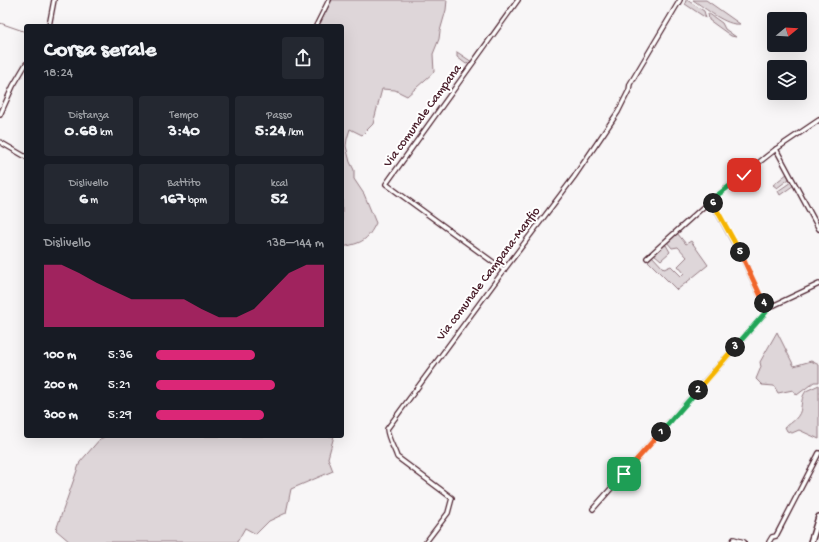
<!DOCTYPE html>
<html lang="it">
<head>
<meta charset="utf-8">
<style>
	:root { --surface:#171b24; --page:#242831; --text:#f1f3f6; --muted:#9ea1a6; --accent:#db2777 }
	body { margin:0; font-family:"Gochi Hand",sans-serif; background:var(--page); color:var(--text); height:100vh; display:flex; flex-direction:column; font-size:15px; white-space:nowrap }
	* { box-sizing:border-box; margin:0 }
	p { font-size:13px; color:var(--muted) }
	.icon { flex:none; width:22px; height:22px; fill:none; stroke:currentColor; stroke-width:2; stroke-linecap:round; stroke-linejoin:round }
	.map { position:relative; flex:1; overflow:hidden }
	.drawer { position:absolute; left:24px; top:24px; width:320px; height:414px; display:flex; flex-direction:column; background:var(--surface); border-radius:4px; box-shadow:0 4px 16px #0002 }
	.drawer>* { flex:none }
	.needle { width:26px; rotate:72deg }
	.buttons { position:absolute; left:767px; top:12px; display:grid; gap:8px }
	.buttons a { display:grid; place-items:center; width:40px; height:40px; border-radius:4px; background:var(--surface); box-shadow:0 4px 16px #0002; font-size:20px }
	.pin { position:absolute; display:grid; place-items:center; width:34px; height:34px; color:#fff; margin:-17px; border-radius:8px; box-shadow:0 2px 6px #0006 }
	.km { position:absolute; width:20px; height:20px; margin:-10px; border-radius:50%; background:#222; color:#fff; font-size:11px; line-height:20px; text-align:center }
	.round { display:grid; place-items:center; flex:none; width:42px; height:42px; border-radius:4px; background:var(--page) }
	.summary { display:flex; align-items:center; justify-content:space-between; height:68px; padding:0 20px }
	h1 { font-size:22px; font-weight:800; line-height:30px }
	.metrics { display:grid; grid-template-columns:repeat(3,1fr); gap:6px; height:68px; padding:4px 20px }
	.metrics div { display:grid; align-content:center; border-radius:4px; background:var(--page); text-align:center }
	.metrics b { font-size:17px; font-weight:800 }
	.metrics small { font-size:11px; font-weight:400 }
	.metrics p { font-size:11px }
	.chart { height:112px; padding:8px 20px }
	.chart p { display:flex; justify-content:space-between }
	.chart svg { width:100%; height:72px; margin-top:4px; fill:var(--accent); opacity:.7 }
	ul { padding:0 20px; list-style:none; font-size:13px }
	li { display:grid; grid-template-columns:64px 48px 1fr; align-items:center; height:30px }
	li i { height:10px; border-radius:5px; background:var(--accent) }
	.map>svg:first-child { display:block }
	.green { fill:#ded6d9; stroke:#947a82 }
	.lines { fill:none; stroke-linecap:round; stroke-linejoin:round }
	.stream { stroke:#8f747b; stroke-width:1 }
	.street-casing { stroke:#4a1f2b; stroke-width:6 }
	.secondary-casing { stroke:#4a1f2b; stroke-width:8 }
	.street { stroke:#fff; stroke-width:3.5 }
	.secondary { stroke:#fff; stroke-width:5 }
	.split-1-casing { stroke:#fff; stroke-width:8 }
	.split-2-casing { stroke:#fff; stroke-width:8 }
	.split-3-casing { stroke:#fff; stroke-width:8 }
	.split-4-casing { stroke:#fff; stroke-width:8 }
	.split-5-casing { stroke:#fff; stroke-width:8 }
	.split-6-casing { stroke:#fff; stroke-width:8 }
	.split-7-casing { stroke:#fff; stroke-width:8 }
	.split-1 { stroke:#f0652b; stroke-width:5 }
	.split-2 { stroke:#22a559; stroke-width:5 }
	.split-3 { stroke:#f5b400; stroke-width:5 }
	.split-4 { stroke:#22a559; stroke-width:5 }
	.split-5 { stroke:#f0652b; stroke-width:5 }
	.split-6 { stroke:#f5b400; stroke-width:5 }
	.split-7 { stroke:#22a559; stroke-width:5 }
	.labels { text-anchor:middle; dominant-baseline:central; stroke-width:4; stroke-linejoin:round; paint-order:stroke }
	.street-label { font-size:13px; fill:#4a1f2b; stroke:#fff }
</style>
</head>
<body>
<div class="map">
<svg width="819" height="542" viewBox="0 0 819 542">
	<rect width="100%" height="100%" fill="#f8f6f7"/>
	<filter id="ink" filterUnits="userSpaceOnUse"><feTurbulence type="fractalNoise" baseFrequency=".025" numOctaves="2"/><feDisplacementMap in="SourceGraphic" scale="8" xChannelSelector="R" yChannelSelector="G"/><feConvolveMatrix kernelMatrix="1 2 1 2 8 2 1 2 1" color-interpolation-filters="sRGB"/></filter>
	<g filter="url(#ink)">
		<g class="green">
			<path d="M332,0H447L446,10L440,31L439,39L433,54L434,72L407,96L395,90L382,89L373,124L362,135L350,129L347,139L346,146L350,162L354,170V179L364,194L376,223C367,241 362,243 342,247V26H318Z"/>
			<polygon points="686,0 687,0 704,11 706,18 685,4"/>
			<path d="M693,0H706L740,24C726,26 705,8 693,0Z"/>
			<polygon points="708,13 722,23 725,29 736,37 731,36 709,20"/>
			<polygon points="457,52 472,62 466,64 457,57"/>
			<polygon points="788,173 790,177 789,179 777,188 773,185"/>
			<polygon points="791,182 794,185 780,195 778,191"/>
			<polygon points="677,233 686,244 691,241 708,265 677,290 647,260 652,256 664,269 671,266 681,276 684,273 678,266 687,257 678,247 672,248 667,242"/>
			<polygon points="664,245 666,245 670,252 661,260 654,254"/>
			<polygon points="777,332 794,366 811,361 819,365 819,382 814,382 797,395 793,390 778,393 774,386 762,385 756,379 761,367 760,362"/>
			<path d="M819,385V439L799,430L792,433L787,431L785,427C792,423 801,416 801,407C802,401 802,396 806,391Z"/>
			<polygon points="106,436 292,436 295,439 296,436 334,436 328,458 333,471 291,489 286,513 269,521 256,534 245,528 237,542 70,542 56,530 80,462 100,439"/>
		</g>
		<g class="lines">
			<polyline class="stream" points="0,23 26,32"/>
			<g class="street-casing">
				<g id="street">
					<polyline points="49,26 54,0"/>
					<polyline points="316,26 329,0"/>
					<polyline points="0,115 13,86 26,64"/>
					<polyline points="0,142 26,157"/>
					<polyline points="776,149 819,229"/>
					<polyline points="647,258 711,200 776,149 819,120"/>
					<polyline points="504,270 386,184 518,0"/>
					<polyline points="766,309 819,284"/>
					<polyline points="593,509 766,312 765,306 744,261 711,200"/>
					<path d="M426,542L448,513L452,498L397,457C394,447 388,440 387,429L504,270L574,177L618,112L629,90L630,84L680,0"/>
					<polyline points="732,542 734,539 744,542"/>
					<polyline points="769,542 772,537 776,536 819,453"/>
				</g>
			</g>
			<g class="secondary-casing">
				<polyline id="secondary" points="811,542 819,517"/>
			</g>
			<use href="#street" class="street"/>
			<use href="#secondary" class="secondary"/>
		</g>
	</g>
	<g class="lines" filter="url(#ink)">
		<g class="split-1-casing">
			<polyline id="split-1" points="624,474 661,432"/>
		</g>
		<g class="split-2-casing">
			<polyline id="split-2" points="661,432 698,390"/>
		</g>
		<g class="split-3-casing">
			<polyline id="split-3" points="698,390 735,347"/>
		</g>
		<g class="split-4-casing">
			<polyline id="split-4" points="735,347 766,312 766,309 764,303"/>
		</g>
		<g class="split-5-casing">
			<polyline id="split-5" points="740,252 764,303"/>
		</g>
		<g class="split-6-casing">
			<polyline id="split-6" points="713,203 740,252"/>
		</g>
		<g class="split-7-casing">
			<polyline id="split-7" points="713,203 711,200 744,175"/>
		</g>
		<use href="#split-1" class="split-1"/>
		<use href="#split-2" class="split-2"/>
		<use href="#split-3" class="split-3"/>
		<use href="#split-4" class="split-4"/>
		<use href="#split-5" class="split-5"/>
		<use href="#split-6" class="split-6"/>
		<use href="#split-7" class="split-7"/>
	</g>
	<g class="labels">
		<g class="street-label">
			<text transform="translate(423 116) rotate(-54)">Via comunale Campana</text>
			<text transform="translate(489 274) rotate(-53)">Via comunale Campana-Manfio</text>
		</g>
	</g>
</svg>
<div class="buttons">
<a><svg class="needle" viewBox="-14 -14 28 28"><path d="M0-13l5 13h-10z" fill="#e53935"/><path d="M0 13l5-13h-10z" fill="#9ea1a6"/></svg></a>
<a><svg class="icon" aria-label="layers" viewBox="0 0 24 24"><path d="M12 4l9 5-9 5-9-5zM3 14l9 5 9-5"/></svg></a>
</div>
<div class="pin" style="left:624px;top:474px;background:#1e9e55"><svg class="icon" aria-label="arrive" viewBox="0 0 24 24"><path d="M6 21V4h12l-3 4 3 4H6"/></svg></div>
<div class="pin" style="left:744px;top:175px;background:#d93025"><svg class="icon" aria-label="check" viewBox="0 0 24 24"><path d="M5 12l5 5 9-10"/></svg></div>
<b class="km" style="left:661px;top:432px">1</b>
<b class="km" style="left:698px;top:390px">2</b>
<b class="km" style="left:735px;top:347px">3</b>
<b class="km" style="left:764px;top:303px">4</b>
<b class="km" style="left:740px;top:252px">5</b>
<b class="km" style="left:713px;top:203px">6</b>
<section class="drawer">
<div class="summary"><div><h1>Corsa serale</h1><p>18:24</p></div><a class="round"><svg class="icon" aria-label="share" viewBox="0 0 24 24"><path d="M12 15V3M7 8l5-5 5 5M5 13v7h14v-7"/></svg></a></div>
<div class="metrics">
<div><p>Distanza</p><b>0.68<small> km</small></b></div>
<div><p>Tempo</p><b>3:40</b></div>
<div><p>Passo</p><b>5:24<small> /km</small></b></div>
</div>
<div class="metrics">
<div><p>Dislivello</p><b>6<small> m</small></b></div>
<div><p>Battito</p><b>167<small> bpm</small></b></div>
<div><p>kcal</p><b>52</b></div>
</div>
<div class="chart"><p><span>Dislivello</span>138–144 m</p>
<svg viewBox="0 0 160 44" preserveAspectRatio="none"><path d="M0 44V6L10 6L20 11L30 17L40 22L50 27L60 27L70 27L80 27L90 33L100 38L110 38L120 33L130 22L140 11L150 6L160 6V44z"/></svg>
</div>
<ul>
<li><b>100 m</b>5:36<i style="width:59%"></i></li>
<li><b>200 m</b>5:21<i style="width:71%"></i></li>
<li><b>300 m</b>5:29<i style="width:64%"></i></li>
</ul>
</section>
</div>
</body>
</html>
